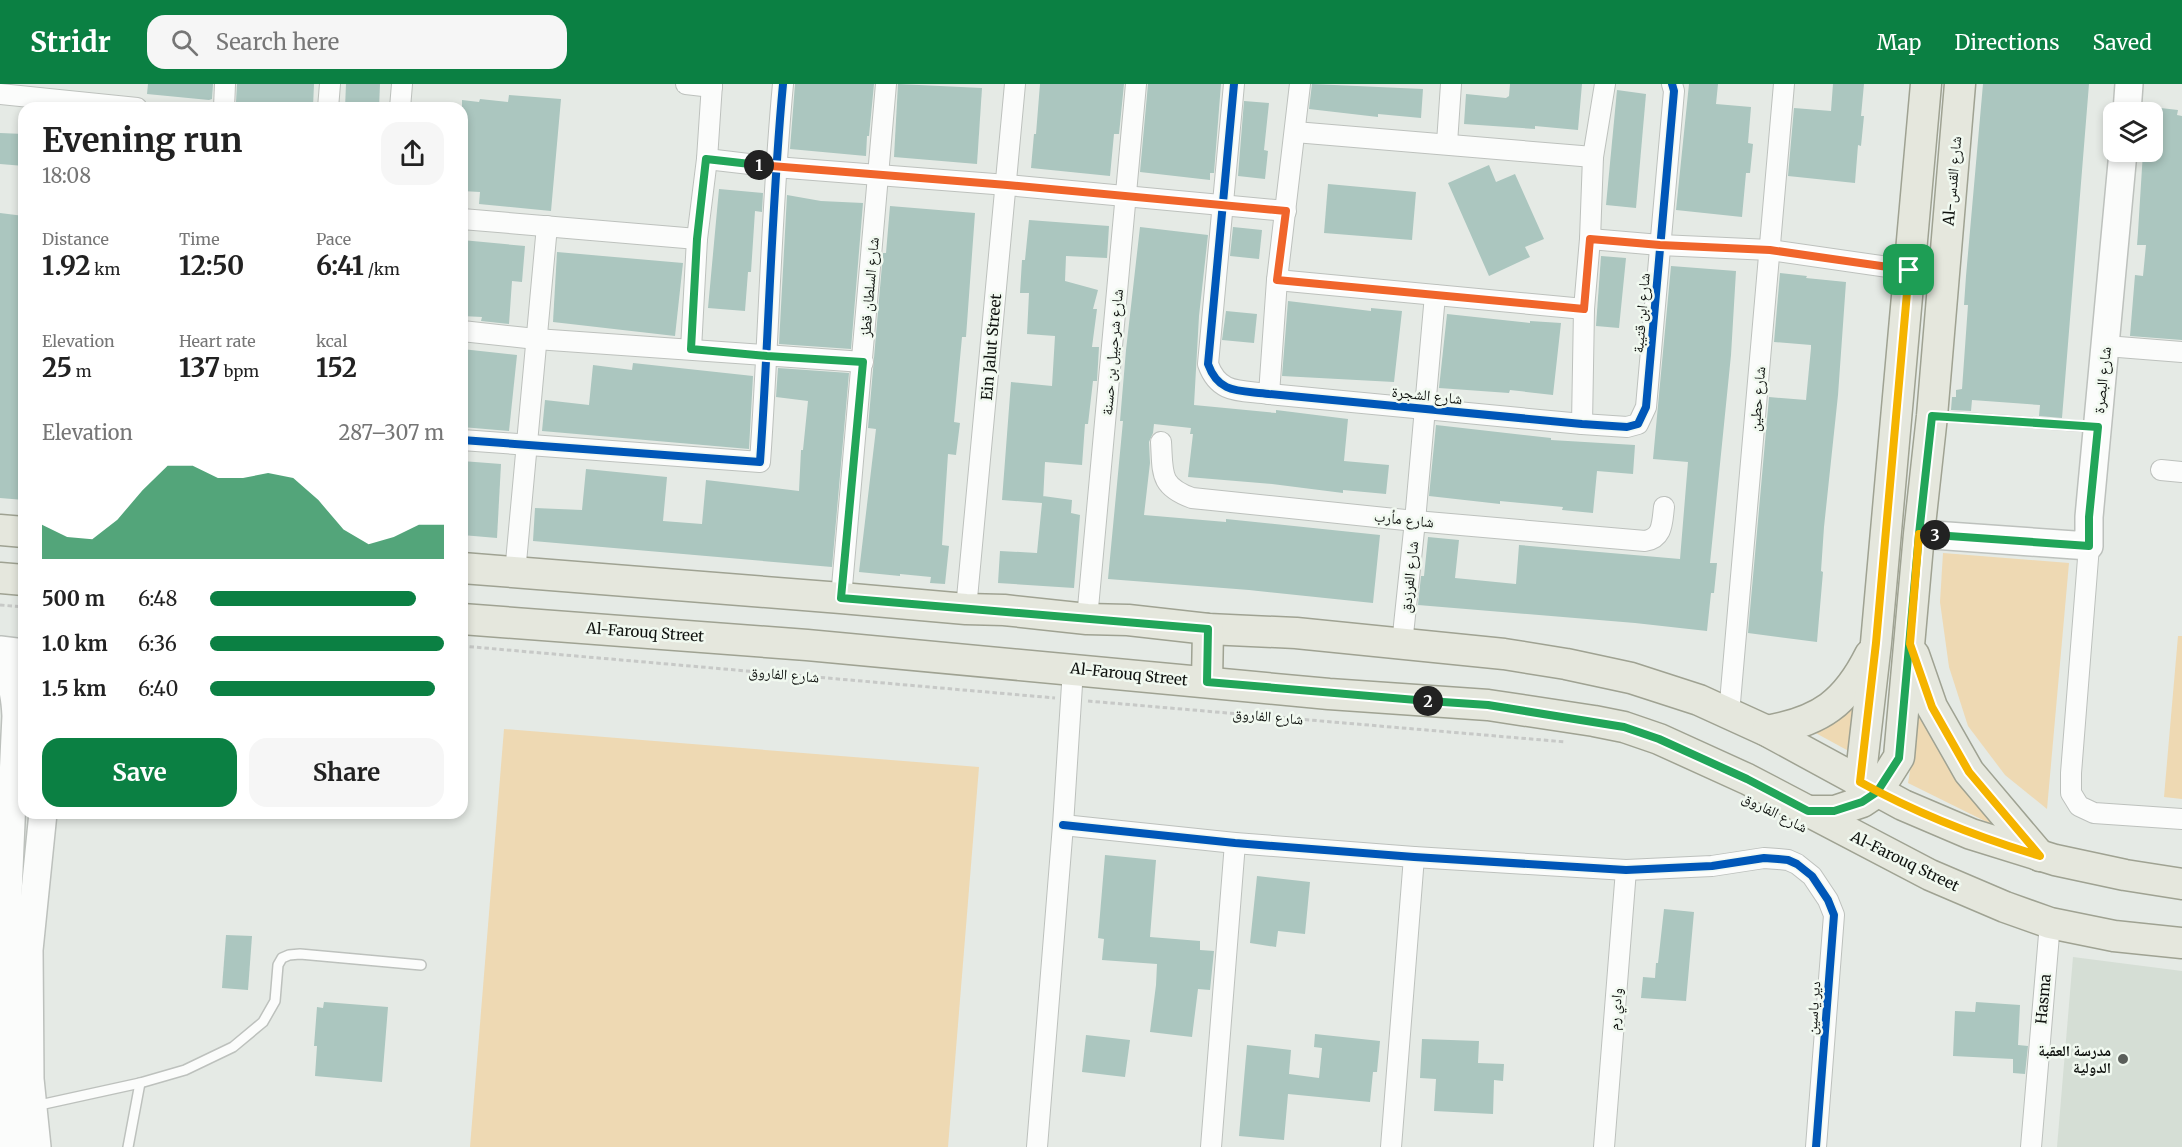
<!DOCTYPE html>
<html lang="en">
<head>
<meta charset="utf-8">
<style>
	:root { --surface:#fff; --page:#f6f6f6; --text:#222; --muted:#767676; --accent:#0b8043 }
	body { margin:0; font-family:Merriweather,"Noto Naskh Arabic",serif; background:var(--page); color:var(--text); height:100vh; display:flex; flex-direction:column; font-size:22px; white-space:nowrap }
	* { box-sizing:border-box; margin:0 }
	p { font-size:20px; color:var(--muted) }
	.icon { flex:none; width:33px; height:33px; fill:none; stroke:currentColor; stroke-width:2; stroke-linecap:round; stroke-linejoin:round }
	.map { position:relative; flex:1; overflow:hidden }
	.drawer { position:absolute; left:18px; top:18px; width:450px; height:717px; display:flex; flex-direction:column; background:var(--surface); border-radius:18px; box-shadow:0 3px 9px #0003 }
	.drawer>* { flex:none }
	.tools { position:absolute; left:2103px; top:18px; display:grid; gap:12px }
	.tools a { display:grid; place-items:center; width:60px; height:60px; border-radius:12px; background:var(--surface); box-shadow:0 3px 9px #0003; font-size:30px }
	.pin { position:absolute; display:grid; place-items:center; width:51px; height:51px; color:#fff; margin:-26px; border-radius:12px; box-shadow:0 3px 9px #0006 }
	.km { position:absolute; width:30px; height:30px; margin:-15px; border-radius:50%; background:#222; color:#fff; font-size:16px; line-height:30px; text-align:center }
	.round { display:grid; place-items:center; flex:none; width:63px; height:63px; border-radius:18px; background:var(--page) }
	.summary { display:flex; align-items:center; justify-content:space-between; height:102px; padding:0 24px }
	h1 { font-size:33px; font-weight:700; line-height:45px }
	.stats { display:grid; grid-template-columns:repeat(3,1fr); gap:9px; height:102px; padding:6px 24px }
	.stats div { display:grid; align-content:center }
	.stats b { font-size:26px; font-weight:700 }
	.stats small { font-size:16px; font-weight:400 }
	.stats p { font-size:16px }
	.chart { height:168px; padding:12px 24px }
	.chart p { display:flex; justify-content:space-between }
	.chart svg { width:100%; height:108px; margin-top:6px; fill:var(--accent); opacity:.7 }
	.action { display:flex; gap:12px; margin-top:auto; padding:12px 24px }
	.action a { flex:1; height:69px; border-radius:18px; background:var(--accent); color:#fff; font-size:24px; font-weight:700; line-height:69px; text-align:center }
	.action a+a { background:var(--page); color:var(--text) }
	ul { padding:0 24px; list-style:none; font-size:20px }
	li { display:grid; grid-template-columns:96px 72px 1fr; align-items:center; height:45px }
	li i { height:15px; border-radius:8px; background:var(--accent) }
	header { display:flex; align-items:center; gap:36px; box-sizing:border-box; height:84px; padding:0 30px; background:var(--accent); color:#fff }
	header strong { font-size:28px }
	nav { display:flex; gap:33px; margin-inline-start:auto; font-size:21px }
	.search { width:420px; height:54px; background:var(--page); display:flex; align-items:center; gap:15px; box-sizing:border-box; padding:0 21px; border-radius:18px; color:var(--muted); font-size:22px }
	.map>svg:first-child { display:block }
	.built { fill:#d5ded5 }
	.green { fill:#eed9b3 }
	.building { fill:#abc6bf }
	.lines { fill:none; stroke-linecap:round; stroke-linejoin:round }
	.lane-casing { stroke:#bdc1bd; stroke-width:12 }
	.street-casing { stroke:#bdc1bd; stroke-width:22 }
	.secondary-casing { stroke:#bdc1bd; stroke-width:30 }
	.primary-casing { stroke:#9fa292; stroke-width:33 }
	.path { stroke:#c7c9c7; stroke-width:3; stroke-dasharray:4.5 3; stroke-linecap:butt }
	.lane { stroke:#fbfcfb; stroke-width:9 }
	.street { stroke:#fbfcfb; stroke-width:20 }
	.secondary { stroke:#fbfcfb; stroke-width:27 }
	.primary { stroke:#e5e7dd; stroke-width:30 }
	.cycleway-casing { stroke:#f1f9f0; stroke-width:11 }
	.cycleway { stroke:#0057b8; stroke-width:8 }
	.split-1-casing { stroke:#fff; stroke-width:12 }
	.split-2-casing { stroke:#fff; stroke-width:12 }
	.split-3-casing { stroke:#fff; stroke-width:12 }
	.split-4-casing { stroke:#fff; stroke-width:12 }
	.split-1 { stroke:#f0652b; stroke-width:8 }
	.split-2 { stroke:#22a559; stroke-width:8 }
	.split-3 { stroke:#22a559; stroke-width:8 }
	.split-4 { stroke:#f5b400; stroke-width:8 }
	.poi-dot { fill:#5a5e5a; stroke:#f1f9f0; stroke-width:2 }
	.labels { text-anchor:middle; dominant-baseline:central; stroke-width:5; stroke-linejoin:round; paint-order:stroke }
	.street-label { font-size:15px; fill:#0f120f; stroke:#f1f9f0 }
	.poi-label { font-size:15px; font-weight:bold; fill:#0f120f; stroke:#f1f9f0; text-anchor:end }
</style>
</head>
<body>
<header>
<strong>Stridr</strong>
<div class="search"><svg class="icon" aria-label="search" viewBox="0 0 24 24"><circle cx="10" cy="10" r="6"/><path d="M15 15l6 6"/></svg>Search here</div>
<nav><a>Map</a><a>Directions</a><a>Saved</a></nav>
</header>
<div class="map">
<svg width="2182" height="1063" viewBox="0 0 2182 1063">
	<rect width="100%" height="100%" fill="#e5eae5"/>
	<polygon class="built" points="2073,873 2182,887 2182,1063 2057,1063"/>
	<g class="green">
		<polygon points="1943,469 2069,479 2047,725 2005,691 1968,642 1949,583 1940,518"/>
		<polygon points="2178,552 2182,552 2182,715 2164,713"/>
		<polygon points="1861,609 1856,671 1812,647"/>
		<polygon points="1922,615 2005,747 1908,699"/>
		<polygon points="504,645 979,683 948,1063 470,1063"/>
	</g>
	<g class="building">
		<polygon points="148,0 213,0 212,15 209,16 147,10"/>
		<polygon points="237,0 314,0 313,23 270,22 236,18"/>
		<polygon points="346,0 380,0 379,24 345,24"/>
		<polygon points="795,0 874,0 869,52 867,52 866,72 790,65"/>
		<polygon points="898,0 982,4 977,80 894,73"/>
		<polygon points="1040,0 1124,0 1119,50 1114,50 1110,92 1031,84 1034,50 1036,50"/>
		<polygon points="1148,0 1221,0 1214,89 1210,89 1210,96 1140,88"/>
		<polygon points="1312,0 1423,5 1421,34 1378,30 1378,33 1309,25"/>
		<polygon points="1510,0 1582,0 1578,46 1535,42 1535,45 1464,40 1466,10 1506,14 1509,12"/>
		<polygon points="1689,0 1718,0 1716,20 1751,23 1748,59 1753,60 1750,89 1746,89 1742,133 1676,126"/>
		<polygon points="1833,0 1864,0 1861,32 1864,32 1861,62 1858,61 1855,99 1788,92 1794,24 1831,27"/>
		<polygon points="1983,0 2089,0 2062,334 2039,332 2040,321 1972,316 1971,327 1951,326 1952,313 1956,313 1956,306 1962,305 1968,221 1964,221 1966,192"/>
		<polygon points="1617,6 1646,10 1636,124 1606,121"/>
		<polygon points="509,11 561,15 551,127 479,120 480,108 462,107 462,16 479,18 480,15 508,18"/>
		<polygon points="1244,17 1269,19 1264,66 1268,67 1265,95 1238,92"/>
		<polygon points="2152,23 2178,26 2177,31 2182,32 2182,256 2130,252 2135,191 2143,192 2146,161 2137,161 2138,148 2143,68 2152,68"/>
		<polygon points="0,49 24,50 24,82 0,80"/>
		<polygon points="1489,81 1496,98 1515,90 1544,155 1525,163 1530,173 1489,192 1448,99"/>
		<polygon points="1328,100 1416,108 1412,156 1324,149"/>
		<polygon points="719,105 763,109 762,128 755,127 751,188 748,188 745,227 708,224"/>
		<polygon points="787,111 821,117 863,119 851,265 779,260"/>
		<polygon points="890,122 975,129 966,253 962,253 954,338 960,339 956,371 948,370 942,461 949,462 945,500 930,499 931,493 900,490 900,492 859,488 876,345 868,344 883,169 886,169"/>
		<polygon points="0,129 24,132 24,416 0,414"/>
		<polygon points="1029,136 1109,142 1107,174 1066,172 1065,197 1098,206 1093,225 1097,225 1092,263 1099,263 1097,297 1093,297 1088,340 1085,340 1082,381 1045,378 1043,417 1043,412 1072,416 1071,429 1080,431 1074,504 998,499 1000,467 1037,469 1042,419 1002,416 1011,298 1052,302 1055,252 1027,250 1029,209 1020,209 1022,176 1025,176"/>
		<polygon points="1140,143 1208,151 1199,232 1194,321 1276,329 1276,326 1348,335 1344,377 1389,381 1386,410 1343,406 1343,409 1272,400 1188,393 1193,350 1190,350 1191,344 1154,340 1153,349 1149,358 1150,379 1144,431 1226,438 1226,435 1380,451 1373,519 1249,506 1108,495 1123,337 1120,337 1126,266"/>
		<polygon points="1233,143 1262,146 1259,175 1230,172"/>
		<polygon points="462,156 525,162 522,198 512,197 509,240 481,237 482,233 462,232"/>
		<polygon points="557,168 683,179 675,252 553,238"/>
		<polygon points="1601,172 1626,174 1619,244 1596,242"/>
		<polygon points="1671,182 1736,187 1731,271 1710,479 1717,479 1714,509 1711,509 1707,547 1635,539 1418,521 1421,492 1424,492 1428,453 1459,456 1455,494 1516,500 1519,461 1680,475 1688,378 1653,375"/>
		<polygon points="1780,189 1807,192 1806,194 1846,198 1838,311 1824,443 1821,487 1823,488 1817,558 1748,549 1769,313 1806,316 1811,264 1811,261 1774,258"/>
		<polygon points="1288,217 1371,227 1371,224 1402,227 1394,298 1282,292"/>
		<polygon points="1226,227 1257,230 1254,259 1222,256"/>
		<polygon points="1447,230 1530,239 1530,237 1561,239 1553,311 1510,306 1509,309 1439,304"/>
		<polygon points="462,265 517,271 509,347 462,343"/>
		<polygon points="633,279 753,292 749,365 542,347 545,316 589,321 593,281 632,286"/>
		<polygon points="778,284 849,289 832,483 533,457 535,424 582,426 586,385 667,393 663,437 702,440 706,396 799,407 801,366 803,366 808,317 776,313"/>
		<polygon points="1436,341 1551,354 1551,356 1635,361 1633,390 1597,387 1593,429 1562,426 1563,423 1500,417 1500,420 1429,412"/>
		<polygon points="462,377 501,380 497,454 462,451"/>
		<polygon points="1105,771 1156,776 1150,853 1200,857 1200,866 1214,867 1210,906 1198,905 1192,953 1150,948 1156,901 1157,880 1102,876 1104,855 1098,854"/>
		<polygon points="1257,792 1310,798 1305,850 1278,847 1276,863 1250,859"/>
		<polygon points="1664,825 1694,828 1686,917 1641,914 1643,893 1655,894 1656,879 1658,879"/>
		<polygon points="226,851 252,852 248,906 222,904"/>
		<polygon points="324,918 388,923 382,998 315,992 317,962 314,962 317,923 323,924"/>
		<polygon points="1976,918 2020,921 2018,961 2028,962 2025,990 2013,989 2013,975 1953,972 1955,927 1975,928"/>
		<polygon points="1315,950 1380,957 1377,988 1373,988 1370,1018 1288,1010 1284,1056 1239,1052 1247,961 1291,966 1289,990 1319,994 1322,964 1314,963"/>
		<polygon points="1086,951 1130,956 1125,993 1082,988"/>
		<polygon points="1422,955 1479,957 1478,979 1504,980 1503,997 1494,996 1493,1030 1434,1027 1436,995 1420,994"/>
	</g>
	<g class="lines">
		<g class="lane-casing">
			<g id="lane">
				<polyline points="1935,332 2095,343"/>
				<polyline points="35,1022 140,999 185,986 233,963 263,938 275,917 278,881 282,874 289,871 300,870 421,881"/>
				<polyline points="128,1063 140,999"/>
			</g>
		</g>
		<g class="street-casing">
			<g id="street">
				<polyline points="686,0 712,3"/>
				<path d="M1234,0L1208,280C1219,311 1241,306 1269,310L1582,340L1627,343L1638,340L1646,323L1674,7L1672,0"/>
				<polyline points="0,10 137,24"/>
				<polyline points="224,24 225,0"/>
				<polyline points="328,24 330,0"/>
				<polyline points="400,24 402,0"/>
				<polyline points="1295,48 1593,73"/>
				<polyline points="1447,59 1451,0"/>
				<polyline points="707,75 775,83 1007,101 1286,127"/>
				<polyline points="462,135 697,155"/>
				<polyline points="1590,155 1660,161 1770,166 1909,186"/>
				<polyline points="1277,196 1584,225"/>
				<polyline points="462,247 536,255 863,278"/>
				<polyline points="2106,262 2182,268"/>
				<polyline points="691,265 697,155 707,75 712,0"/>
				<polyline points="1269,310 1277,196 1300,0"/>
				<polyline points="1582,340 1584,225 1590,155 1593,73 1605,0"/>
				<path d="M462,356L760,378C769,252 771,126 783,0"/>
				<path d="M1161,358C1163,389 1159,402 1192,414L1415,437L1645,457C1663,454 1662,439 1664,423"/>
				<polyline points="2161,386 2182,388"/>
				<polyline points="2089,462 2071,689 2071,709 2079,722 2094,729 2182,735"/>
				<polyline points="515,489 547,142"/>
				<polyline points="841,514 886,0"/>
				<polyline points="966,525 1015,0"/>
				<polyline points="1087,535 1136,0"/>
				<polyline points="1402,560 1415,437 1435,211"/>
				<polyline points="1729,630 1784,0"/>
				<polyline points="1063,741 1235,759 1414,773 1626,786 1712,782 1764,774 1778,775 1788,776 1797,780 1812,792 1828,816 1834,831 1816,1063"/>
				<polyline points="1037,1063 1063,741 1073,585"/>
				<polyline points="1211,1063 1235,759"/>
				<polyline points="1391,1063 1414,773"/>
				<polyline points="1604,1063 1626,786"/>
				<polyline points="2031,1063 2050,839"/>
			</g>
		</g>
		<g class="secondary-casing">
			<g id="secondary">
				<polyline points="2127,28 2129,0"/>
				<polyline points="1919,450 2089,462 2089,433 2123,68"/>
				<polyline points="0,566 24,569"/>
				<path d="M0,577C12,595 15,611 16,632C12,713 8,794 6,875C4,941 2,998 13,1063"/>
				<polyline points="37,1063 30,995 29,866 43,729"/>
			</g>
		</g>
		<g class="primary-casing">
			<g id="primary">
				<polyline points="0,446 24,448"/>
				<polyline points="462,484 841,514 966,525 1004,526 1087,535 1128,536 1208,545 1296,549 1504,570 1566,580 1631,594 1699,616 1767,647 1903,721 1971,750 2055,776 2125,791 2182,800"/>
				<polyline points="0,494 24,496"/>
				<polyline points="462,535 807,561 1329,610 1488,621 1594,637 1624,643 1659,655 1747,695 1930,791 2005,823 2050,839 2114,852 2182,859"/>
				<polyline points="1914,571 1932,623 1969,688 2040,772"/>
				<polyline points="1207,598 1208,545"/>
				<path d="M1767,647C1821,637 1846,619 1870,571"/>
				<polyline points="1862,717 1860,698 1876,559 1926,0"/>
				<polyline points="1808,727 1835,727 1862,718 1877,708 1899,673 1919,450 1932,332 1960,0"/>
			</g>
		</g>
		<g class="path">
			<polyline points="0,521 24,523"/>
			<polyline points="462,562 1055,614"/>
			<polyline points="1088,617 1566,658"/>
		</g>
		<use href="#lane" class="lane"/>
		<use href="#street" class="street"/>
		<use href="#secondary" class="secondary"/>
		<use href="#primary" class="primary"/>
		<g class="cycleway-casing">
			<g id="cycleway">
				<path d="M1234,0L1208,280C1219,311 1241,306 1269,310L1582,340L1627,343L1638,340L1646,323L1674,7L1672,0"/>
				<path d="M462,356L760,378C769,252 771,126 783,0"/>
				<polyline points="1063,741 1235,759 1414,773 1626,786 1712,782 1764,774 1778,775 1788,776 1797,780 1812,792 1828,816 1834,831 1816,1063"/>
			</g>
		</g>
		<use href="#cycleway" class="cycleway"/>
	</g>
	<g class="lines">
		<g class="split-1-casing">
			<polyline id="split-1" points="759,81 1007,101 1286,127 1277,196 1584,225 1590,155 1660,161 1770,166 1909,186"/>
		</g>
		<g class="split-2-casing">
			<polyline id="split-2" points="759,81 706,75 697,155 691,265 767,272 863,278 841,514 1208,545 1207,598 1428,617"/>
		</g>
		<g class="split-3-casing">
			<polyline id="split-3" points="1428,617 1488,621 1624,643 1659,655 1747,695 1808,727 1834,727 1862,718 1877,708 1899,674 1919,450 1932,332 2098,343 2089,433 2089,462 1935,451"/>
		</g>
		<g class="split-4-casing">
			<path id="split-4" d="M1909,186L1876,559L1860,698C1918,730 1977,753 2040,772L1969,688L1932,623L1910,560L1919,450L1935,451"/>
		</g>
		<use href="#split-1" class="split-1"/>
		<use href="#split-2" class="split-2"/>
		<use href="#split-3" class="split-3"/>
		<use href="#split-4" class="split-4"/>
	</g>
	<circle class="poi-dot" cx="2123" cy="975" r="6"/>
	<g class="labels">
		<g class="street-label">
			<text transform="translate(1952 97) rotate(-85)">Al-شارع القدس</text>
			<text transform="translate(869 203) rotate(-85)">شارع السلطان قطز</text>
			<text transform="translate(1641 229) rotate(-85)">شارع ابن قتيبة</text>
			<text transform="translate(991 263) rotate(-85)">Ein Jalut Street</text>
			<text transform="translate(1112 268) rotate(-85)">شارع شرحبيل بن حسنة</text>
			<text transform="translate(2102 296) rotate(-84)">شارع البصرة</text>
			<text transform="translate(1427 311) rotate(6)">شارع الشجرة</text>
			<text transform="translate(1757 315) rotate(-85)">شارع حطين</text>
			<text transform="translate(1404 435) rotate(6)">شارع مأرب</text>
			<text transform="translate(1409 493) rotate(-84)">شارع الفرزدق</text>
			<text transform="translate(645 548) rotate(4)">Al-Farouq Street</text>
			<text transform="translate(784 590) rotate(5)">شارع الفاروق</text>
			<text transform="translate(1129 590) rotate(6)">Al-Farouq Street</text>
			<text transform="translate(1268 632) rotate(5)">شارع الفاروق</text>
			<text transform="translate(1775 728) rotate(27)">شارع الفاروق</text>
			<text transform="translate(1905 777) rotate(26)">Al-Farouq Street</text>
			<text transform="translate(2043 915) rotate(-85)">Hasma</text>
			<text transform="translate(1813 924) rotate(-86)">دير ياسين</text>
			<text transform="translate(1615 925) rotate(-85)">وادي رم</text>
		</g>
		<g class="poi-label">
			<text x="2111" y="966">مدرسة العقبة<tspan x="2111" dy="17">الدولية</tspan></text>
		</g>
	</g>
</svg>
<div class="tools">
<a><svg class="icon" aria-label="layers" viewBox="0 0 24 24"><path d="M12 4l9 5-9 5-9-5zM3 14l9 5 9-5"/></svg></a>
</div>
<div class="pin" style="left:1909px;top:186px;background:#1e9e55"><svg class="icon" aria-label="arrive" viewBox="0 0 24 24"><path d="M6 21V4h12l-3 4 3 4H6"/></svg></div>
<b class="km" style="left:759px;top:81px">1</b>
<b class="km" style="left:1428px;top:617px">2</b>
<b class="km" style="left:1935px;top:451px">3</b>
<section class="drawer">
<div class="summary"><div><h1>Evening run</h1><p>18:08</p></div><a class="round"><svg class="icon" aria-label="share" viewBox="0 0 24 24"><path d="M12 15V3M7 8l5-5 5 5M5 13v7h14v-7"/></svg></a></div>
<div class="stats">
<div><p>Distance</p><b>1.92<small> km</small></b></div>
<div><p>Time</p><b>12:50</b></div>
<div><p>Pace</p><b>6:41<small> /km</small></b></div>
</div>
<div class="stats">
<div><p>Elevation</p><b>25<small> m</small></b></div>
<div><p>Heart rate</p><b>137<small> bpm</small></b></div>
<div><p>kcal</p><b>152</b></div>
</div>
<div class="chart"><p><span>Elevation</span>287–307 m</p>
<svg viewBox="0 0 160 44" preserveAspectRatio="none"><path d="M0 44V30L10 35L20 36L30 28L40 16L50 6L60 6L70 11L80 11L90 9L100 11L110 20L120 32L130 38L140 35L150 30L160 30V44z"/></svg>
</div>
<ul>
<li><b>500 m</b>6:48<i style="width:88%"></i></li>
<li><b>1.0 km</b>6:36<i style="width:100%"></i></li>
<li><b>1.5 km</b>6:40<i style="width:96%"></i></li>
</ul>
<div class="action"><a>Save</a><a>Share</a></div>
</section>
</div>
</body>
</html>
